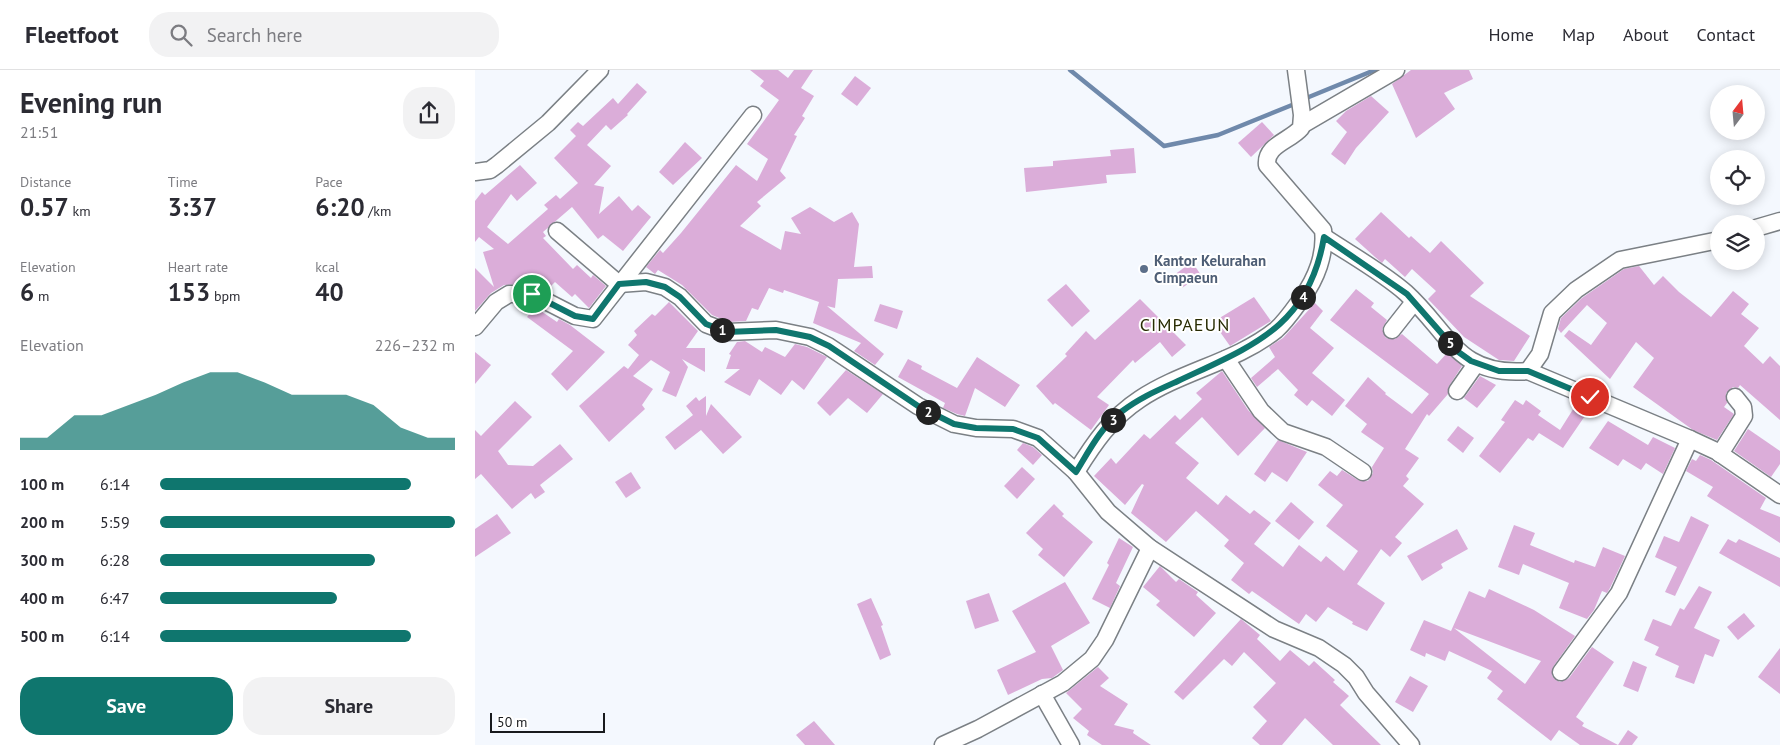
<!DOCTYPE html>
<html lang="en">
<head>
<meta charset="utf-8">
<style>
	:root { --surface:#fff; --page:#f2f2f3; --text:#2b2b33; --muted:#7c7c81; --line:#e1e1e2; --accent:#0f766e }
	body { margin:0; font-family:"PT Sans",sans-serif; background:var(--page); color:var(--text); height:100vh; display:flex; flex-direction:column; font-size:19px; white-space:nowrap }
	* { box-sizing:border-box; margin:0 }
	p { font-size:16px; color:var(--muted) }
	.icon { flex:none; width:28px; height:28px; fill:none; stroke:currentColor; stroke-width:2; stroke-linecap:round; stroke-linejoin:round }
	.map { position:relative; flex:1; overflow:hidden }
	.side { display:flex; flex-direction:column; background:var(--surface); width:475px }
	.side>* { flex:none }
	.needle { width:32px; rotate:16deg }
	.controls { position:absolute; left:1235px; top:15px; display:grid; gap:10px }
	.controls a { display:grid; place-items:center; width:55px; height:55px; border-radius:50%; background:var(--surface); box-shadow:0 2px 12px #0003; font-size:25px }
	.scale { position:absolute; left:15px; bottom:12px; width:115px; box-sizing:border-box; padding-left:5px; border:2px solid #181a1d; border-top:0; font-size:14px; line-height:18px; white-space:nowrap; color:#181a1d; -webkit-text-stroke:4px #fff; paint-order:stroke }
	.pin { position:absolute; display:grid; place-items:center; width:42px; height:42px; color:#fff; margin:-21px; border:2px solid #fff; border-radius:50%; box-shadow:0 1px 5px #0007 }
	.km { position:absolute; width:25px; height:25px; margin:-12px; border-radius:50%; background:#222; color:#fff; font-size:14px; line-height:25px; text-align:center }
	.round { display:grid; place-items:center; flex:none; width:52px; height:52px; border-radius:20px; background:var(--page) }
	.overview { display:flex; align-items:center; justify-content:space-between; height:85px; padding:0 20px }
	h1 { font-size:28px; font-weight:600; line-height:38px }
	.figures { display:grid; grid-template-columns:repeat(3,1fr); gap:8px; height:85px; padding:5px 20px }
	.figures div { display:grid; align-content:center }
	.figures b { font-size:25px; font-weight:600 }
	.figures small { font-size:14px; font-weight:400 }
	.figures p { font-size:14px }
	.chart { height:140px; padding:10px 20px }
	.chart p { display:flex; justify-content:space-between }
	.chart svg { width:100%; height:90px; margin-top:5px; fill:var(--accent); opacity:.7 }
	.button { display:flex; gap:10px; margin-top:auto; padding:10px 20px }
	.button a { flex:1; height:58px; border-radius:20px; background:var(--accent); color:#fff; font-size:20px; font-weight:600; line-height:58px; text-align:center }
	.button a+a { background:var(--page); color:var(--text) }
	ul { padding:0 20px; list-style:none; font-size:16px }
	li { display:grid; grid-template-columns:80px 60px 1fr; align-items:center; height:38px }
	li i { height:12px; border-radius:6px; background:var(--accent) }
	header { display:flex; align-items:center; gap:30px; box-sizing:border-box; height:70px; padding:0 25px; background:var(--surface); border-bottom:1px solid var(--line) }
	header strong { font-size:24px }
	nav { display:flex; gap:28px; margin-inline-start:auto; font-size:18px }
	.search { width:350px; height:45px; background:var(--page); display:flex; align-items:center; gap:12px; box-sizing:border-box; padding:0 18px; border-radius:20px; color:var(--muted); font-size:19px }
	main { display:flex; flex:1; min-height:0 }
	.map>svg:first-child { display:block }
	.lines { fill:none; stroke-linecap:round; stroke-linejoin:round }
	.stream { stroke:#6f89ab; stroke-width:4.5 }
	.building { fill:#dbadd9; fill-rule:evenodd }
	.street-casing { stroke:#7b8085; stroke-width:19 }
	.street { stroke:#fff; stroke-width:16 }
	.route-casing { stroke:#fff; stroke-width:10 }
	.route { stroke:#0f766e; stroke-width:6 }
	.service-dot { fill:#5c6f8a; stroke:#fff; stroke-width:2 }
	.labels { text-anchor:middle; dominant-baseline:central; stroke-width:4; stroke-linejoin:round; paint-order:stroke }
	.service-label { font-size:15px; font-weight:bold; fill:#4e5e75; stroke:#fff; text-anchor:start }
	.quarter-label { font-size:18px; letter-spacing:1px; fill:#282c03; stroke:#fff }
</style>
</head>
<body>
<header>
<strong>Fleetfoot</strong>
<div class="search"><svg class="icon" aria-label="search" viewBox="0 0 24 24"><circle cx="10" cy="10" r="6"/><path d="M15 15l6 6"/></svg>Search here</div>
<nav><a>Home</a><a>Map</a><a>About</a><a>Contact</a></nav>
</header>
<main>
<section class="side">
<div class="overview"><div><h1>Evening run</h1><p>21:51</p></div><a class="round"><svg class="icon" aria-label="share" viewBox="0 0 24 24"><path d="M12 15V3M7 8l5-5 5 5M5 13v7h14v-7"/></svg></a></div>
<div class="figures">
<div><p>Distance</p><b>0.57<small> km</small></b></div>
<div><p>Time</p><b>3:37</b></div>
<div><p>Pace</p><b>6:20<small> /km</small></b></div>
</div>
<div class="figures">
<div><p>Elevation</p><b>6<small> m</small></b></div>
<div><p>Heart rate</p><b>153<small> bpm</small></b></div>
<div><p>kcal</p><b>40</b></div>
</div>
<div class="chart"><p><span>Elevation</span>226–232 m</p>
<svg viewBox="0 0 160 44" preserveAspectRatio="none"><path d="M0 44V38L10 38L20 27L30 27L40 22L50 17L60 11L70 6L80 6L90 11L100 17L110 17L120 17L130 22L140 33L150 38L160 38V44z"/></svg>
</div>
<ul>
<li><b>100 m</b>6:14<i style="width:85%"></i></li>
<li><b>200 m</b>5:59<i style="width:100%"></i></li>
<li><b>300 m</b>6:28<i style="width:73%"></i></li>
<li><b>400 m</b>6:47<i style="width:60%"></i></li>
<li><b>500 m</b>6:14<i style="width:85%"></i></li>
</ul>
<div class="button"><a>Save</a><a>Share</a></div>
</section>
<div class="map">
<svg width="1305" height="675" viewBox="0 0 1305 675">
	<rect width="100%" height="100%" fill="#f4f8fe"/>
	<g class="lines">
		<g class="stream">
			<polyline points="595,0 689,76 743,65 822,33"/>
			<polyline points="829,29 900,0"/>
		</g>
	</g>
	<g class="building">
		<polygon points="275,0 303,0 313,8 319,0 338,0 326,18 339,26 327,46 330,48 319,65 322,66 305,101 311,108 282,132 286,136 265,156 306,180 310,161 326,164 316,148 335,137 359,152 377,142 384,154 379,197 397,196 398,208 363,209 360,238 352,236 409,284 400,295 379,281 386,273 338,253 344,232 309,220 308,223 294,218 283,240 277,238 271,251 254,252 237,245 207,215 183,200 180,204 171,197 185,180 188,183 206,163 261,95 282,111 293,89 272,74 304,30 285,16 289,11"/>
		<polygon points="936,0 994,0 998,9 969,23 980,39 941,68 917,14"/>
		<polygon points="380,6 396,18 382,36 366,24"/>
		<polygon points="162,13 172,22 152,44 153,45 136,60 131,55 112,75 136,96 119,115 129,117 124,144 144,126 157,141 163,135 176,147 148,181 128,165 123,169 97,137 68,162 71,166 68,168 98,199 102,195 116,208 118,205 131,216 114,238 100,224 97,227 80,212 72,220 57,206 47,214 29,215 16,223 0,241 0,198 19,217 8,182 19,179 4,167 0,172 0,131 7,122 10,125 45,95 62,113 42,131 36,124 12,157 33,174 73,139 69,135 81,125 85,129 103,113 79,88 101,66 95,60 103,52 108,56 138,28 143,34"/>
		<polygon points="896,26 914,42 881,78 870,95 856,84 872,62 861,51 871,41"/>
		<polygon points="787,52 799,65 776,87 763,73"/>
		<polygon points="210,72 227,88 198,115 184,102"/>
		<polygon points="659,78 661,103 631,105 632,113 551,122 549,98 578,96 578,91 636,86 635,80"/>
		<polygon points="906,142 934,168 936,166 955,183 966,171 1009,213 995,226 1055,266 1039,291 1024,290 989,267 953,229 961,221 937,199 930,207 910,189 907,193 900,187 880,169"/>
		<polygon points="717,192 726,205 707,218 699,205"/>
		<polygon points="1164,196 1179,215 1188,206 1204,222 1236,247 1258,221 1274,234 1266,244 1284,258 1269,276 1288,294 1295,286 1305,296 1305,350 1265,315 1263,318 1258,317 1251,323 1252,333 1249,337 1259,344 1242,370 1218,360 1158,317 1179,288 1161,272 1135,309 1089,266 1094,260 1116,275 1132,253 1112,235 1086,263 1083,259 1086,248 1107,228 1149,199"/>
		<polygon points="591,214 615,241 597,257 572,230"/>
		<polygon points="881,219 899,233 896,237 912,250 907,259 911,268 920,269 927,264 962,294 972,283 987,296 974,316 973,324 954,346 952,344 930,379 944,388 931,406 934,409 928,416 949,434 920,467 927,473 915,487 906,479 882,514 910,533 892,561 877,554 878,552 853,537 841,552 831,544 824,554 777,521 774,524 756,510 769,493 749,476 754,470 721,441 691,472 656,443 669,415 667,414 650,435 619,406 636,388 641,394 669,364 675,369 700,345 705,350 727,329 721,323 747,301 773,340 790,358 763,386 727,347 700,373 724,393 711,408 743,435 751,425 775,444 779,440 796,453 779,474 808,497 824,475 846,492 851,486 869,501 883,481 851,456 868,435 843,415 855,401 862,406 867,400 883,410 893,411 898,403 897,397 909,378 886,362 892,354 870,336 893,307 911,323 910,324 937,344 954,324 855,250"/>
		<polygon points="779,227 796,251 755,276 738,252"/>
		<polygon points="665,229 711,275 697,287 685,272 660,293 658,290 622,327 634,335 616,360 580,333 578,335 561,316 592,286 590,284 611,261 620,270"/>
		<polygon points="194,232 223,261 211,278 230,278 230,302 207,289 213,297 201,327 187,321 195,302 176,290 158,306 178,319 167,335 170,339 134,372 104,336 149,296 153,299 164,285 153,275 162,265 159,261 177,244 180,246"/>
		<polygon points="840,233 848,241 835,258 859,278 837,303 870,330 857,346 837,330 832,336 819,325 823,320 803,299 782,317 776,308 800,287 794,277 808,268"/>
		<polygon points="405,234 428,241 422,259 399,251"/>
		<polygon points="60,237 82,252 84,249 95,255 130,282 92,321 76,304 98,281 52,247"/>
		<polygon points="270,271 287,282 290,277 310,287 320,274 332,277 352,287 329,320 317,310 306,325 284,309 275,326 249,312 265,299 251,299 256,285 254,284 262,272"/>
		<polygon points="0,282 16,295 0,314"/>
		<polygon points="502,287 545,315 530,337 500,318 490,346 482,344 468,338 470,333 423,307 433,289 447,296 446,299 482,318"/>
		<polygon points="371,300 408,324 392,343 373,328 355,346 342,333"/>
		<polygon points="1005,306 1021,315 1002,338 989,328"/>
		<polygon points="231,326 231,346 236,334 267,367 248,384 226,360 200,380 190,367 218,345 211,336 221,327 224,331"/>
		<polygon points="1040,330 1048,335 1051,330 1066,341 1063,345 1085,360 1102,333 1114,340 1088,378 1064,363 1058,371 1053,368 1025,403 1004,386 1030,352 1026,350"/>
		<polygon points="40,331 57,347 23,381 33,395 58,396 85,374 98,389 65,415 70,422 60,429 56,423 37,439 6,404 0,409 0,360 6,366"/>
		<polygon points="1133,351 1173,375 1178,367 1200,378 1188,404 1171,393 1166,400 1148,389 1143,396 1114,378"/>
		<polygon points="983,356 999,368 988,383 972,370"/>
		<polygon points="1273,359 1305,381 1305,394 1296,407 1259,381"/>
		<polygon points="803,370 832,382 812,412 797,402 790,412 779,404"/>
		<polygon points="548,373 558,377 567,385 558,395 542,380"/>
		<polygon points="1225,385 1236,390 1291,428 1285,439 1305,447 1305,473 1232,426 1238,417 1211,401 1217,389 1221,391"/>
		<polygon points="547,397 560,409 542,429 529,416"/>
		<polygon points="156,402 166,418 151,428 140,412"/>
		<polygon points="816,432 839,452 824,470 800,451"/>
		<polygon points="579,434 589,444 587,446 618,472 589,507 563,485 568,479 551,463"/>
		<polygon points="22,444 36,463 0,487 0,459"/>
		<polygon points="1216,446 1234,455 1200,526 1190,522 1202,497 1180,487 1189,466 1204,472"/>
		<polygon points="1039,455 1060,463 1055,475 1099,493 1100,490 1120,497 1128,477 1150,486 1135,518 1132,523 1127,521 1119,540 1112,549 1084,538 1094,513 1048,494 1044,505 1023,497"/>
		<polygon points="982,459 993,479 966,494 968,498 947,511 932,486"/>
		<polygon points="644,468 658,477 641,513 645,516 635,538 617,529 634,495 632,493"/>
		<polygon points="1253,469 1261,473 1264,469 1305,488 1305,517 1244,483"/>
		<polygon points="685,496 701,512 704,509 717,518 723,522 721,525 741,543 719,567 681,535 685,531 668,517"/>
		<polygon points="590,512 615,553 576,576 588,600 577,608 567,609 533,625 522,600 561,582 537,541"/>
		<polygon points="1224,516 1237,522 1219,558 1245,570 1238,587 1230,584 1219,614 1200,607 1204,596 1180,585 1184,577 1169,570 1178,549 1196,556 1205,538 1209,540"/>
		<path d="M1014,519L1059,540L1100,566L1078,597L1077,606L1081,610L1085,612L1094,608L1117,577L1139,592L1101,647L1109,653L1107,656L1143,675H1105L1084,660L1076,671L1022,629L1028,621L1012,608L1017,601L974,581L970,591L951,583L950,587L935,580L949,550L976,561L994,521L1010,528ZM979,558L1066,591L1050,614Z"/>
		<polygon points="514,523 524,551 500,559 491,531"/>
		<polygon points="396,528 408,555 406,556 416,585 405,590 382,534"/>
		<polygon points="1269,543 1280,556 1263,570 1252,557"/>
		<polygon points="766,549 785,565 782,569 805,591 815,580 834,596 839,591 860,610 858,612 874,626 865,635 906,675 858,675 830,648 807,675 785,675 777,668 792,651 778,637 801,613 769,582 757,596 749,589 708,630 699,622"/>
		<polygon points="1305,578 1305,624 1283,607"/>
		<polygon points="1158,591 1172,597 1163,622 1148,616"/>
		<polygon points="623,597 634,608 625,616 653,634 639,655 659,660 658,663 676,675 627,675 612,665 614,661 598,648 607,639 591,623"/>
		<polygon points="935,606 953,616 938,642 920,632"/>
		<polygon points="339,651 360,675 330,675 321,665"/>
		<polygon points="1153,660 1163,667 1157,675 1143,675"/>
	</g>
	<g class="lines">
		<g class="street-casing">
			<g id="street">
				<polyline points="827,55 921,0"/>
				<polyline points="0,102 15,100 22,95 73,53 125,0"/>
				<polyline points="1281,158 1305,151"/>
				<polyline points="82,161 144,214 171,212 190,217 205,227 231,254 252,262 301,260 335,267 353,276 443,336 479,354 501,358 538,359 563,368 601,402 633,442 675,478 799,559 844,578 869,595 881,607 891,623 936,675"/>
				<path d="M849,167C876,185 907,202 931,223C975,263 982,307 1053,301L1215,369L1241,381L1305,425"/>
				<polyline points="0,257 21,232 34,224 57,224 100,246 118,249 278,45"/>
				<polyline points="917,260 939,232"/>
				<polyline points="751,289 786,341 808,362 851,377 888,402"/>
				<polyline points="1053,301 1065,284 1077,243 1101,220 1145,190 1244,170"/>
				<polyline points="982,321 1001,294"/>
				<polyline points="1245,384 1269,346 1268,337 1260,327"/>
				<path d="M601,402C619,373 636,348 665,329C707,301 761,292 801,260C811,251 819,239 827,228C841,209 851,184 848,160L792,95C790,75 815,71 826,58L827,45L821,0"/>
				<polyline points="1086,602 1144,523 1215,369"/>
				<polyline points="567,624 596,675"/>
				<polyline points="468,675 503,659 588,613 617,589 630,570 675,478"/>
			</g>
		</g>
		<use href="#street" class="street"/>
	</g>
	<g class="lines">
		<g class="route-casing">
			<path id="route" d="M57,224L100,246L118,249L144,214L171,212L190,217L205,227L231,254L252,262L301,260L335,267L354,276L443,336L479,354L501,358L538,359L563,368L601,402C614,381 626,357 646,342C664,328 683,320 703,311C777,276 834,257 849,167L932,224L982,281L996,291L1024,301H1053L1115,327"/>
		</g>
		<use href="#route" class="route"/>
	</g>
	<circle class="service-dot" cx="669" cy="199" r="5"/>
	<g class="labels">
		<g class="service-label">
			<text x="679" y="190">Kantor Kelurahan<tspan x="679" dy="17">Cimpaeun</tspan></text>
		</g>
		<g class="quarter-label">
			<text x="710" y="254">CIMPAEUN</text>
		</g>
	</g>
</svg>
<div class="controls">
<a><svg class="needle" viewBox="-14 -14 28 28"><path d="M0-13l5 13h-10z" fill="#e53935"/><path d="M0 13l5-13h-10z" fill="#7c7c81"/></svg></a>
<a><svg class="icon" aria-label="locate" viewBox="0 0 24 24"><circle cx="12" cy="12" r="6"/><path d="M12 2v4M12 18v4M2 12h4M18 12h4"/></svg></a>
<a><svg class="icon" aria-label="layers" viewBox="0 0 24 24"><path d="M12 4l9 5-9 5-9-5zM3 14l9 5 9-5"/></svg></a>
</div>
<div class="scale">50 m</div>
<div class="pin" style="left:57px;top:224px;background:#1e9e55"><svg class="icon" aria-label="arrive" viewBox="0 0 24 24"><path d="M6 21V4h12l-3 4 3 4H6"/></svg></div>
<div class="pin" style="left:1115px;top:327px;background:#d93025"><svg class="icon" aria-label="check" viewBox="0 0 24 24"><path d="M5 12l5 5 9-10"/></svg></div>
<b class="km" style="left:247px;top:260px">1</b>
<b class="km" style="left:453px;top:342px">2</b>
<b class="km" style="left:638px;top:350px">3</b>
<b class="km" style="left:828px;top:227px">4</b>
<b class="km" style="left:975px;top:273px">5</b>
</div>
</main>
</body>
</html>
